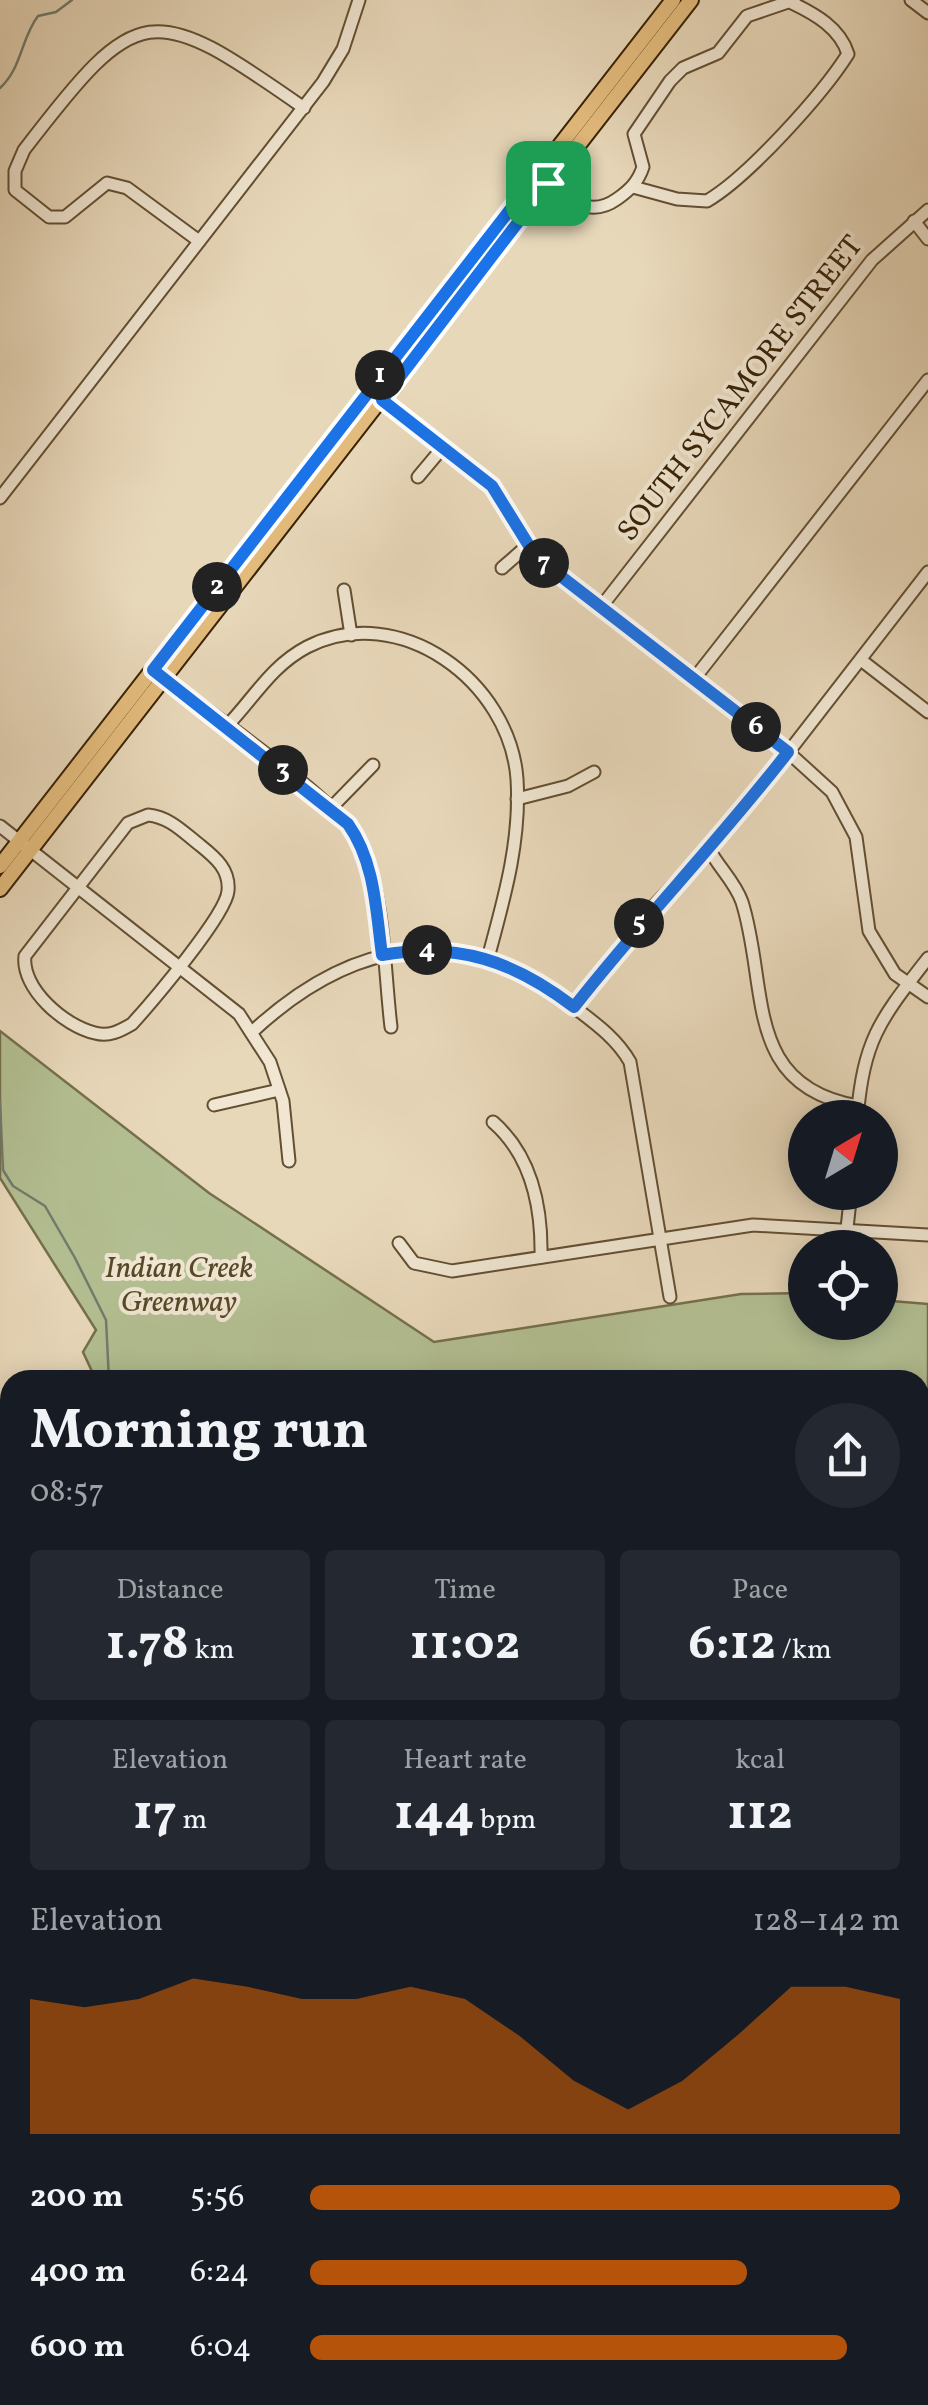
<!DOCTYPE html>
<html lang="en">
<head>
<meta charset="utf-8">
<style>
	:root { --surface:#171b24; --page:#242831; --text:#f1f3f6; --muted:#9ea1a6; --accent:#b45309 }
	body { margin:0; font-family:Vollkorn,serif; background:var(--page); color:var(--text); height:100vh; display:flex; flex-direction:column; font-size:38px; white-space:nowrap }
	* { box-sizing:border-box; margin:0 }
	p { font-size:32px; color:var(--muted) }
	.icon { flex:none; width:55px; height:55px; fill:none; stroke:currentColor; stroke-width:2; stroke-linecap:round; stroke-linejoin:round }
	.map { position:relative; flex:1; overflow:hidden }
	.sheet { position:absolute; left:0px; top:1370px; width:930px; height:1035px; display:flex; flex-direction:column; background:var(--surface); border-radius:30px 30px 0 0; box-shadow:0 5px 25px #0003 }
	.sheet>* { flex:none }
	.needle { width:65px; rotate:38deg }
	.controls { position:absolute; left:788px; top:1100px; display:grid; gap:20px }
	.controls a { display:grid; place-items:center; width:110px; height:110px; border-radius:50%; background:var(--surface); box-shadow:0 5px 25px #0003; font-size:50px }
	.pin { position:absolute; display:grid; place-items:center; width:85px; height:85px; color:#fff; margin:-42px; border-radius:20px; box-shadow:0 5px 15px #0006 }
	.km { position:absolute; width:50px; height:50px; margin:-25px; border-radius:50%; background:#222; color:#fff; font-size:28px; line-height:50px; text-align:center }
	.round { display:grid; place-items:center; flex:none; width:105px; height:105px; border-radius:52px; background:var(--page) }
	.summary { display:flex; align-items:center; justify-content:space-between; height:170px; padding:0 30px }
	h1 { font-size:55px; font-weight:700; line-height:75px }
	.figures { display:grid; grid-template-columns:repeat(3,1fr); gap:15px; height:170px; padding:10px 30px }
	.figures div { display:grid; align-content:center; border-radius:10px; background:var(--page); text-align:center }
	.figures b { font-size:50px; font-weight:700 }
	.figures small { font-size:28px; font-weight:400 }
	.figures p { font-size:28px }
	.chart { height:280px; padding:20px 30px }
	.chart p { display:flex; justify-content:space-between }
	.chart svg { width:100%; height:180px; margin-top:10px; fill:var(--accent); opacity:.7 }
	ul { padding:0 30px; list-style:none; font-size:32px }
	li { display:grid; grid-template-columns:160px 120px 1fr; align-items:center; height:75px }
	li i { height:25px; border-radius:12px; background:var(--accent) }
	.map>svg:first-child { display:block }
	.green { fill:#b3bf92; stroke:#75704b; stroke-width:2.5 }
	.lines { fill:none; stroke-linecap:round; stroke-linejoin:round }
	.stream { stroke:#717c6d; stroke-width:2.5 }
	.minor-casing { stroke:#634f32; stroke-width:15 }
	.major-casing { stroke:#372104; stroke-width:18 }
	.minor { stroke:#f0e6d2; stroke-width:11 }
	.major { stroke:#e4bc7d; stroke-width:14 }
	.route-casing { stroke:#fff; stroke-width:20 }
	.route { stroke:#1a73e8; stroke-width:12 }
	.labels { text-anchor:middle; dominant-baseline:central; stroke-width:8; stroke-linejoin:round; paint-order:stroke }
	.street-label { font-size:30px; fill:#372104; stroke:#f0e6d2 }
	.park-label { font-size:30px; font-style:italic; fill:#564828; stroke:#f0e6d2 }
</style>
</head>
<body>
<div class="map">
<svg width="928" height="2405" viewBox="0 0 928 2405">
	<rect width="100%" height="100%" fill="#e8d8ba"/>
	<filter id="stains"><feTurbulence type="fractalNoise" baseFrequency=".002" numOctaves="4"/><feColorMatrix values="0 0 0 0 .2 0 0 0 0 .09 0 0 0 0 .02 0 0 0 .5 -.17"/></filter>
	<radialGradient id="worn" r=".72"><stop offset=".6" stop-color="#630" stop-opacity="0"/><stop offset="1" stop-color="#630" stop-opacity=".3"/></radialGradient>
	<polygon class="green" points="0,1031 209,1193 434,1342 741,1294 805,1293 805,1322 880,1322 880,1300 928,1304 928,1535 920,1536 920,1380 96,1380 83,1352 96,1330 0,1178"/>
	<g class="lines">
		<g class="stream">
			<path d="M0,88C22,68 21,38 38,16L56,12L72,0"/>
			<polyline points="0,1101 3,1170 13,1186 45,1206 75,1258 106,1320 109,1380"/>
			<polyline points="920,1500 928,1503"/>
			<polyline points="920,2102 928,2089"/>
		</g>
		<g class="minor-casing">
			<g id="minor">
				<polyline points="911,0 928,13"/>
				<path d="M545,181C569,199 589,219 617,199C630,190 638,182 643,167L634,134L670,81L683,68L718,53L747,16L794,0"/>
				<path d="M633,187L677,199L707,201C748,177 822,95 848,54C840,28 815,14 792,3"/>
				<polyline points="914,221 928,239"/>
				<path d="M199,241L127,188L107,183L65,217H49L15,190V171L24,150C139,0 150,0 304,108"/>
				<polyline points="377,396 492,486 536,557 788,752 832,792 856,837 869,931 895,974 928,997"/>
				<polyline points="418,477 444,446"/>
				<polyline points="0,498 323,82 343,49 359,0"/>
				<polyline points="502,568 527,546"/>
				<polyline points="344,590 351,635"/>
				<polyline points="601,607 872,260 928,210"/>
				<polyline points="861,660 928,712"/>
				<path d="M160,675C202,708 343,803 361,844C385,897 384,969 391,1027"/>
				<polyline points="694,679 928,380"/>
				<path d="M227,726C254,698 271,666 307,647C400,600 510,682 517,779C521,841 504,899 488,958"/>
				<polyline points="517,799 568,786 594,772"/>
				<polyline points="331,808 373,765"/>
				<path d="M148,815C170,817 184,833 201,846C216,858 230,870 228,891C226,915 152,1002 132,1024C120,1031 109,1037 95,1033C64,1026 21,988 25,956L128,823Z"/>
				<polyline points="0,826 239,1014 270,1062 283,1101 289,1161"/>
				<path d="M709,849C719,868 735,882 742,902C769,987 742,1086 858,1106"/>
				<polyline points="574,1007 654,906 742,812 928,572"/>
				<path d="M252,1032C351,940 460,919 570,1004C592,1021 616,1037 630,1062L670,1297"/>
				<polyline points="214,1105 279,1090"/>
				<path d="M857,1118C864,1038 880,1020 928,958"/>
				<path d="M493,1122C532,1156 542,1207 541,1257"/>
				<polyline points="847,1228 851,1192"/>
				<polyline points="399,1243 414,1263 452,1271 753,1225 928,1235"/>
				<polyline points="920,1798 928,1801"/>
				<polyline points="0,2018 10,2018"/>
				<polyline points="920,2136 928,2143"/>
				<polyline points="0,2160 10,2160"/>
				<polyline points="0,2276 10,2277"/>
				<polyline points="920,2316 928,2306"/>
				<polyline points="213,2395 214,2405"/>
				<polyline points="0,2399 26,2395"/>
				<polyline points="601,2405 601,2395"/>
			</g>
		</g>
		<g class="major-casing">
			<g id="major">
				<polyline points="0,866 673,0"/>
				<polyline points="0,889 691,0"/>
				<polyline points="0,1599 10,1607"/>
				<polyline points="0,1625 10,1633"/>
				<polyline points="920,2324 928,2330"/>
				<polyline points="920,2350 928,2356"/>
			</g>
		</g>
		<use href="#minor" class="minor"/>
		<use href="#major" class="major"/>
	</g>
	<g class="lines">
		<g class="route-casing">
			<path id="route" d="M537,175L548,183L382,400L492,486L536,557L788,752C720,840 643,919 574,1007C514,961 458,942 382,955C376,911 375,862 348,824L153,670Z"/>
		</g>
		<use href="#route" class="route"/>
	</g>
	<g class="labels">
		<g class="street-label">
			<text transform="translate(741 389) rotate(-52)">SOUTH SYCAMORE STREET</text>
		</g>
		<g class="park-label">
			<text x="179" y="1269">Indian Creek<tspan x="179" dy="34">Greenway</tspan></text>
		</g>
	</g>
	<rect width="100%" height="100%" filter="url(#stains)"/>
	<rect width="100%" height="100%" fill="url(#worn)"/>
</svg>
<div class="controls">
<a><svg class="needle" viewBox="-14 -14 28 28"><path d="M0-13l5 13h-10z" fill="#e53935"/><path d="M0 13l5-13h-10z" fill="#9ea1a6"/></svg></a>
<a><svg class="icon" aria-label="locate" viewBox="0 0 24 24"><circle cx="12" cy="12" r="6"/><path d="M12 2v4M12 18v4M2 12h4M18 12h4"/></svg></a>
</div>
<div class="pin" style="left:548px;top:183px;background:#1e9e55"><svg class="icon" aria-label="arrive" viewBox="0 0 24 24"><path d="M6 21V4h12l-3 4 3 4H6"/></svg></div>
<b class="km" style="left:380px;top:375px">1</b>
<b class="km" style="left:217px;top:587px">2</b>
<b class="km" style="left:283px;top:770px">3</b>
<b class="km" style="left:427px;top:950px">4</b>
<b class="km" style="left:639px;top:923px">5</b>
<b class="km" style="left:756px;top:727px">6</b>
<b class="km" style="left:544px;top:563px">7</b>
<section class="sheet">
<div class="summary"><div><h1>Morning run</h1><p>08:57</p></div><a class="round"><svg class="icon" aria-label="share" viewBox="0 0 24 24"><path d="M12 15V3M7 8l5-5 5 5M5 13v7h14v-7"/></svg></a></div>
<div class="figures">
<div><p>Distance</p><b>1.78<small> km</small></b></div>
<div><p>Time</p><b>11:02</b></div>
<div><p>Pace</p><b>6:12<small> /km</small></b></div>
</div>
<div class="figures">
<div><p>Elevation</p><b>17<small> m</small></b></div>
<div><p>Heart rate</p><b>144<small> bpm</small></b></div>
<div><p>kcal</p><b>112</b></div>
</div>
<div class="chart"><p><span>Elevation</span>128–142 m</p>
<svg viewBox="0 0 160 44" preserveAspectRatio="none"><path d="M0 44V11L10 13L20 11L30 6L40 8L50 11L60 11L70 8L80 11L90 20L100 31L110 38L120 31L130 20L140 8L150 8L160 11V44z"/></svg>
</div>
<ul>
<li><b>200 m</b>5:56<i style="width:100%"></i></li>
<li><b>400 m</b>6:24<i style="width:74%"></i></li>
<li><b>600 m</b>6:04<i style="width:91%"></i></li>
</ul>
</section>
</div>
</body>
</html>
